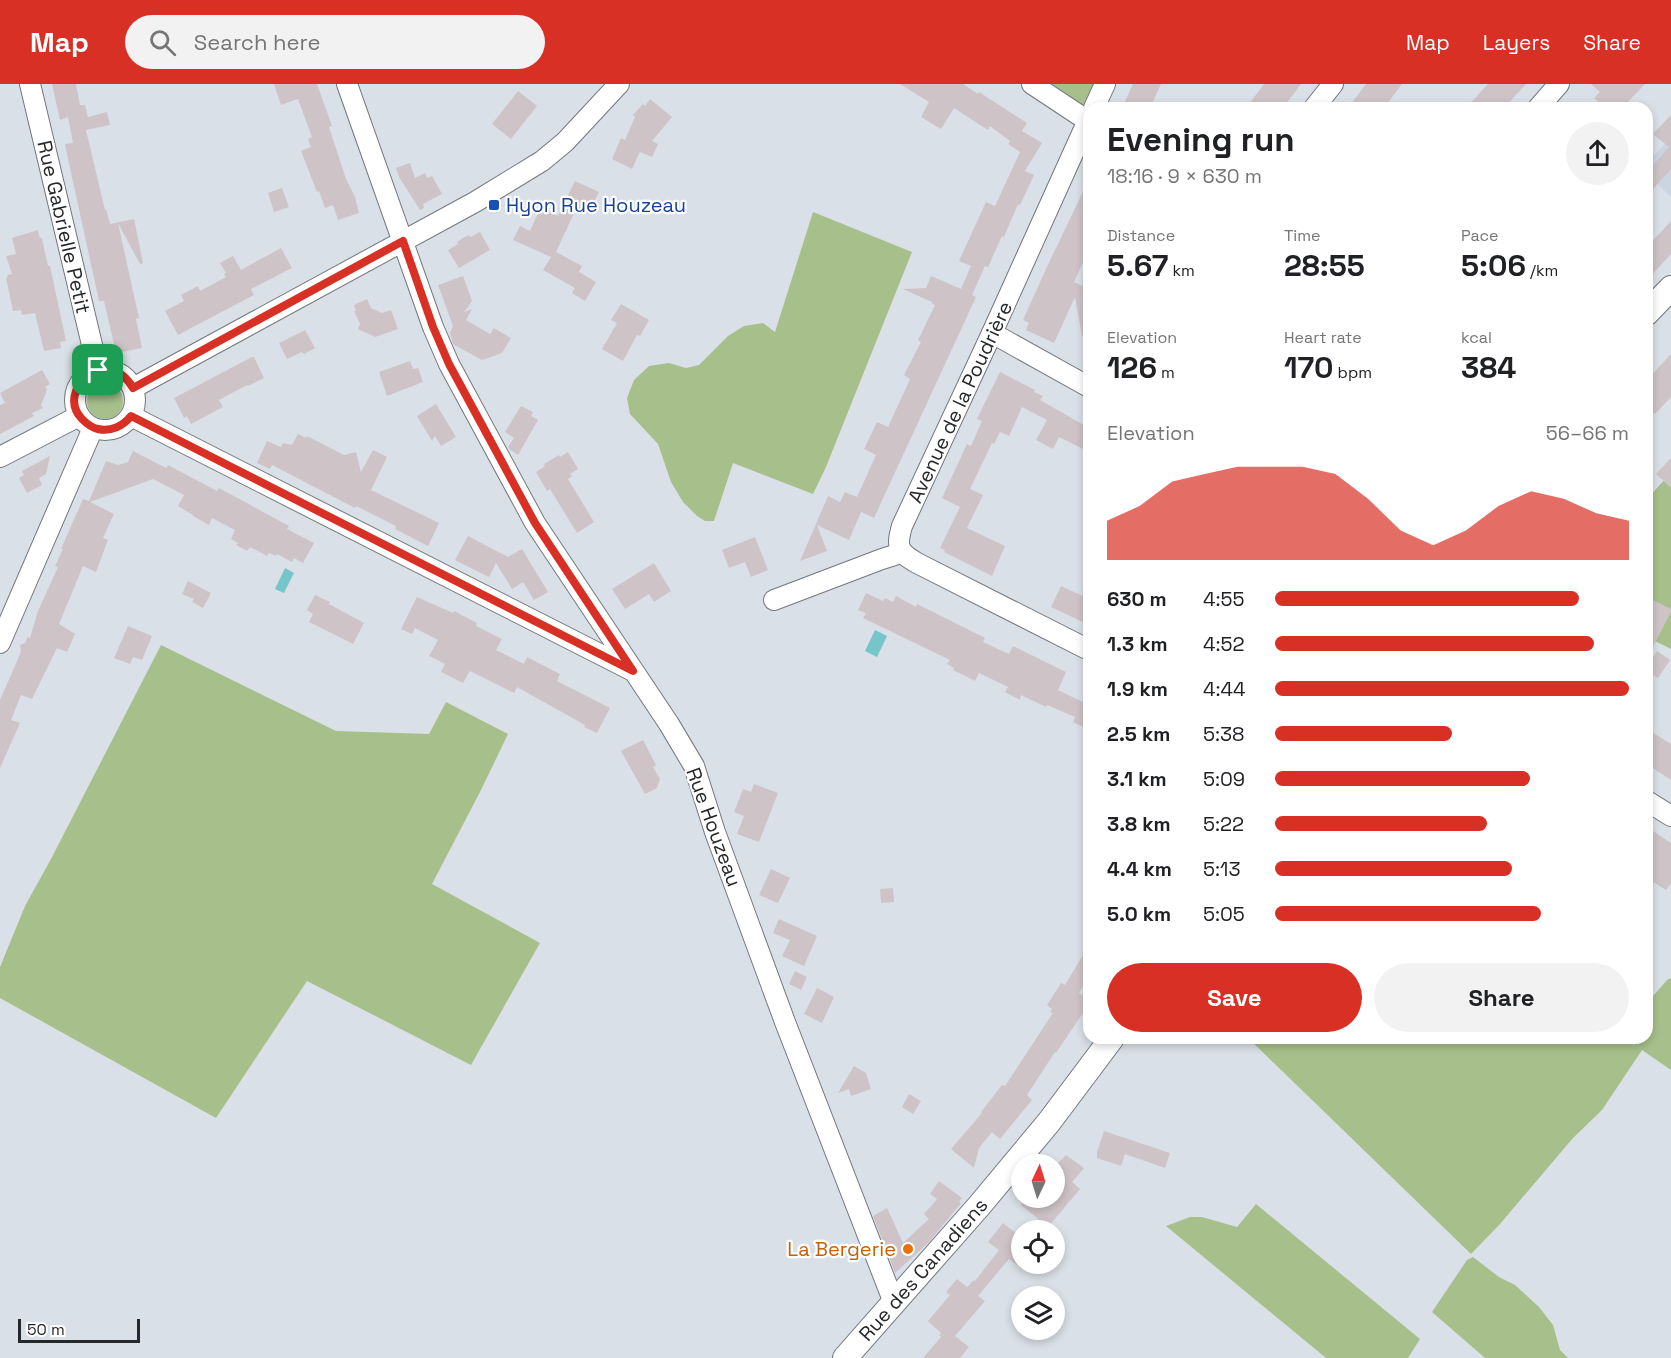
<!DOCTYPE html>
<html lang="en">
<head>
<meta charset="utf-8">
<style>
	:root { --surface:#fff; --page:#f2f2f2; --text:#202124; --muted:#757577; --accent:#d93025 }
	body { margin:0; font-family:"Space Grotesk",sans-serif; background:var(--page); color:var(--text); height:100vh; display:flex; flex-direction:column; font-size:22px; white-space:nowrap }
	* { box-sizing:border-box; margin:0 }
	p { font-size:20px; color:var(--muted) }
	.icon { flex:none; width:33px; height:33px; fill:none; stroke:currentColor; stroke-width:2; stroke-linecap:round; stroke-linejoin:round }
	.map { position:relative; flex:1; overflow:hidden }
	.details { position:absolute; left:1083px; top:18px; width:570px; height:942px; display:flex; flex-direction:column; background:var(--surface); border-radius:18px; box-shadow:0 3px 9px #0003 }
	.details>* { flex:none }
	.needle { width:39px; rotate:4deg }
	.buttons { position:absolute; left:1011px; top:1070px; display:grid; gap:12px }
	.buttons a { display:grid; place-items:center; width:54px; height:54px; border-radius:50%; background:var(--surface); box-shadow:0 3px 9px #0003; font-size:30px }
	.scale { position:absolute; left:18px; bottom:15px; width:122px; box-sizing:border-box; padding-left:6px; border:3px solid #252729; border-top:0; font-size:16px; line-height:21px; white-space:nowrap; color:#252729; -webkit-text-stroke:4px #fff; paint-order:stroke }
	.pin { position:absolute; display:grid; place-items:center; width:51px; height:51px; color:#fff; margin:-26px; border-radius:12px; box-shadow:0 3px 9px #0006 }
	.round { display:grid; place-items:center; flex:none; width:63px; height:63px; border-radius:32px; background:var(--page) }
	.headline { display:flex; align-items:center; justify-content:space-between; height:102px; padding:0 24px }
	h1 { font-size:33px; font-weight:700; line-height:45px }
	.metrics { display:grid; grid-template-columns:repeat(3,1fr); gap:9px; height:102px; padding:6px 24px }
	.metrics div { display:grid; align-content:center }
	.metrics b { font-size:30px; font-weight:700 }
	.metrics small { font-size:16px; font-weight:400 }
	.metrics p { font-size:16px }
	.chart { height:168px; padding:12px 24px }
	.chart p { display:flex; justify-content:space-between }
	.chart svg { width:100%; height:108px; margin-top:6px; fill:var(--accent); opacity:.7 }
	.cta { display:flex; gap:12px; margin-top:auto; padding:12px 24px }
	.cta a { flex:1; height:69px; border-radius:36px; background:var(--accent); color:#fff; font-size:24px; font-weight:700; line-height:69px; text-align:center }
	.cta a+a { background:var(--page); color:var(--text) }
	ul { padding:0 24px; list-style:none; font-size:20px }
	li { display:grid; grid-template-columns:96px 72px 1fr; align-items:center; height:45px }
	li i { height:15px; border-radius:8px; background:var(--accent) }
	header { display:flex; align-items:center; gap:36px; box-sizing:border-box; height:84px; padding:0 30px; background:var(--accent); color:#fff }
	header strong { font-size:28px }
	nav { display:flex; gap:33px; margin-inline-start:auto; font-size:21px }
	.search { width:420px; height:54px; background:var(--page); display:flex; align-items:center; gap:15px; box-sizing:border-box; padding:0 21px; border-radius:33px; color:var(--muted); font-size:22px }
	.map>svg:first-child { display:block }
	.built { fill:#cbd5e2 }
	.green { fill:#a7c08b }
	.water { fill:#76c5ca }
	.building { fill:#cec4c7 }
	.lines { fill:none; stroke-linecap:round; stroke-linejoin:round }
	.minor-casing { stroke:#72777d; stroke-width:22 }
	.tertiary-casing { stroke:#72777d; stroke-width:26 }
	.minor { stroke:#fff; stroke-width:20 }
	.tertiary { stroke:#fff; stroke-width:24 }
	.route-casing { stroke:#fff; stroke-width:12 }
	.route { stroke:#d93025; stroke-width:8 }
	.transit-dot { fill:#1a4fb4; stroke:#fff; stroke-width:2 }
	.food-dot { fill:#e8710a; stroke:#fff; stroke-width:2 }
	.labels { text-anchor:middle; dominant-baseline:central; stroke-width:4.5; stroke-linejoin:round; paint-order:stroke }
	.transit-label { font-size:20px; fill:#164399; stroke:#fff; text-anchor:start }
	.street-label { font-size:20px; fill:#252729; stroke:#fff }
	.food-label { font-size:20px; fill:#c56008; stroke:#fff; text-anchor:end }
</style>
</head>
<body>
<header>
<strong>Map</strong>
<div class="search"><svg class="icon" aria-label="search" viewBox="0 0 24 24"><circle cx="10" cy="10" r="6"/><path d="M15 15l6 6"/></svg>Search here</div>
<nav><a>Map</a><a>Layers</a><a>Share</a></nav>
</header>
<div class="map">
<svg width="1671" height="1274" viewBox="0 0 1671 1274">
	<rect width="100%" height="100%" fill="#dae0e7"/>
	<polygon class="built" points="1671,53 1671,113 1647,90 1647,79"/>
	<g class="green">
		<polygon points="1032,0 1105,0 1089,34"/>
		<polygon points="813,128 912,168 826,383 813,410 733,379 714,437 705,437 697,432 683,418 671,398 658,360 630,330 627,314 634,296 649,282 669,279 686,284 699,281 728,252 744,242 763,239 775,248"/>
		<circle cx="105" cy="317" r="18"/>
		<polygon points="1667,393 1671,398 1671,565 1647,553 1647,415"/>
		<polygon points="161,561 336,647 429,650 446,618 508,650 480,708 432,800 540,859 471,981 307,897 216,1034 0,914 0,883 25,822 51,775"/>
		<polygon points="1671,894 1671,986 1642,966 1602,1026 1573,1054 1500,1140 1471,1170 1248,954 1623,954 1634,961 1638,954 1647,954 1647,919 1667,896"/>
		<polygon points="1256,1120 1420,1255 1408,1274 1326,1274 1166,1142 1190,1133 1202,1133 1237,1143"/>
		<polygon points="1473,1173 1499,1193 1515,1201 1539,1223 1553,1241 1560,1266 1568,1274 1485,1274 1432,1228 1467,1176"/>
	</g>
	<g class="water">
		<polygon points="285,484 294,489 284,509 275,505"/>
		<polygon points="875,546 887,552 877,573 865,567"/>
	</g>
	<g class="building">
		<polygon points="52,0 76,0 80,21 85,21 88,33 107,28 110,41 86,46 105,126 106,125 110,140 134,135 143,179 140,180 118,139 139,234 136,235 142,264 116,269 104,217 99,217 68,75 65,60 73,59 68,33 60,36"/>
		<polygon points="274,0 317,0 332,42 329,43 346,95 355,113 359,129 338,136 333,121 325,124 319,107 317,108 301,67 311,63 308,55 312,53 298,15 281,21"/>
		<polygon points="900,0 963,0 978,10 979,8 1027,39 1022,47 1042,59 1025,87 1034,91 1020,121 1018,120 1004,153 1002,152 988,183 985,182 972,211 976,213 874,434 861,428 849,456 817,441 827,467 800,477 828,412 840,418 845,408 857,413 876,371 864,365 877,338 888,343 910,295 904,291 921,258 918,256 935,221 932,220 932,218 903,205 926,204 931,192 961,205 971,182 959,177 986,118 995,122 1020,68 1008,60 1010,57 990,42 988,46 954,24 941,45 921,33 929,18"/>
		<polygon points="1133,0 1161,0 1150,24 1122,24"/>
		<polygon points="1264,0 1301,0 1283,24 1246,24"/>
		<polygon points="1366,0 1402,0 1384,24 1348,24"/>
		<polygon points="1488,0 1526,0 1504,24 1466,24"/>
		<polygon points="1591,0 1645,0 1622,24 1606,24 1594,14 1600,8"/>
		<polygon points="518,7 537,22 511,55 492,40"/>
		<polygon points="650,15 672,33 652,57 658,60 652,73 640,68 632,85 612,75 621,54 625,56 635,33 633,31 643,20 645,22"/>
		<polygon points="1671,31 1671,85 1647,112 1647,88 1669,63 1653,50"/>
		<polygon points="410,79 415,94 425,89 427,94 432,92 442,110 423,120 424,124 420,126 399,93 396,84"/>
		<polygon points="1089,95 1089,165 1074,198 1089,205 1089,251 1082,252 1075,213 1054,259 1026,246 1029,239 1023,236 1046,185"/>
		<polygon points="575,97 599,108 588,130 576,125 556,168 582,182 579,188 596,198 585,217 572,209 575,204 543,186 551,173 513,156 520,142 530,147 541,123 558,132"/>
		<polygon points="282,104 289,123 274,128 268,109"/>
		<polygon points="1671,137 1671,170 1647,196 1647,163"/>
		<polygon points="38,146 39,152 42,155 48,182 50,182 66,257 60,258 61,264 44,267 35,229 22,231 21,226 13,227 6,194 8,193 7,191 12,190 6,172 16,170 12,154"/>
		<polygon points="480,148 490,166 459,184 448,166 458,160 457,158 463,154 469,151 470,153"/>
		<polygon points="281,164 292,184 251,205 254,211 178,251 165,227 184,217 181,211 198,202 200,207 226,193 224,190 226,189 220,179 233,172 241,186"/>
		<polygon points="463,192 472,217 464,228 472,225 466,236 490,250 494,244 511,254 502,269 482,276 453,260 450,249 453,242 438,201"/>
		<polygon points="367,215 371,224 382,229 391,226 398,245 375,253 358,245 360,240 354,227 356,227 354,221"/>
		<polygon points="621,220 649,236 640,252 637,251 623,277 602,265 617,239 611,236"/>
		<polygon points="305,246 315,264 304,270 302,268 287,275 279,259"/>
		<polygon points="1671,270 1671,313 1655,330 1647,323 1647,296"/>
		<polygon points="252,273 254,273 264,294 248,302 247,301 219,316 223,323 191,340 187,332 184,334 174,314"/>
		<polygon points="410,277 413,285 418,284 423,298 387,312 379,288"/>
		<polygon points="42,286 50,300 45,303 47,306 41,321 43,324 32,329 34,332 0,350 0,321 5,319 0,309"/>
		<polygon points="1000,288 1035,306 1034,308 1043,312 1040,316 1089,344 1089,368 1059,353 1053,365 1036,356 1047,336 1022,323 1009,352 1000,348 994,360 992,359 970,405 983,411 967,444 1005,462 992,492 944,468 945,466 940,464 960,423 942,414 967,360 971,362 982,337 977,335"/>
		<polygon points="436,320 456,353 441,362 435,352 432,357 417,332"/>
		<polygon points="521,322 533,328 531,332 538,336 518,371 509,365 508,363 514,354 505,348"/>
		<polygon points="298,350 306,354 307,352 344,371 356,368 361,388 373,366 387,373 371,406 439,439 428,462 395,445 396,442 356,422 355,424 272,381 270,385 257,379 267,357 281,363 283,359 292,361"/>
		<polygon points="133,367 166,384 168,381 217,407 219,404 289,442 287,445 314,459 303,479 294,474 292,478 277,470 276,472 269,469 267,472 250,463 247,467 236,461 238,459 231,455 235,446 212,434 209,441 193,432 193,431 178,422 184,411 153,395 90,418 114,430 103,454 108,456 96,488 83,482 59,540 75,550 67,568 57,564 32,615 21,611 11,636 20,639 0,684 0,616 21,568 20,561 25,559 28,553 30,554 38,527 58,483 55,482 63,465 61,465 83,415 89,417 106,377 118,381 128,378"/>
		<polygon points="568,368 578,385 570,390 572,392 568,395 594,438 577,449 550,405 547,407 536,388 545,382 544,380 559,371 560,373"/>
		<polygon points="50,372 46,390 39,394 42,401 27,409 19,394 24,391 22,387"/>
		<polygon points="1671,374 1671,404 1656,390"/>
		<polygon points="468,452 508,473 522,465 548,508 534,516 523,498 512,505 496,479 489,493 455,476"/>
		<polygon points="755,453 768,486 751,493 745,478 729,484 722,466"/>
		<polygon points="654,479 671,507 654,518 649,510 625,525 612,505"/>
		<polygon points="188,497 211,509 203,524 192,518 194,515 182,510"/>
		<polygon points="1061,502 1089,515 1089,530 1085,539 1051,523"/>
		<polygon points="866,509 883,517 885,514 893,518 896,512 916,523 917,520 985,554 983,558 1009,570 1013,562 1066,588 1058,606 1089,621 1089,646 1073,638 1075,633 1047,621 1046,623 1021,611 1020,616 1005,608 1008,603 979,589 975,597 953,586 954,584 947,580 950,576 863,534 866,529 858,526"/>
		<polygon points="315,511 330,518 329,520 364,539 353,560 309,538 313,530 307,526"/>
		<polygon points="417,513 453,529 454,527 477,539 476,542 502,555 496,566 524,580 527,573 560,590 557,597 610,624 597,649 584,643 585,641 517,603 514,609 470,587 463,599 441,588 445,580 429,572 438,556 415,544 412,550 401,545"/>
		<polygon points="1647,513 1671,525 1671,528 1647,574"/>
		<polygon points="128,542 152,552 142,576 133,573 130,580 114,574"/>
		<polygon points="1657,567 1670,576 1658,594 1647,588 1647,583"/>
		<polygon points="1647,645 1671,660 1671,696 1647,680"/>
		<polygon points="643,656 656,681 653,683 660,695 657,704 645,710 621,667"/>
		<polygon points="754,700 778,709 759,758 737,750 744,732 734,728 743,705 751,708"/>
		<polygon points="1647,743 1671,759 1671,799 1666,806 1647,794"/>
		<polygon points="771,785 790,794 778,819 759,811"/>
		<polygon points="893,804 894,818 881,819 880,805"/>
		<polygon points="779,835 817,852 804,882 782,872 790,856 773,849"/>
		<polygon points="1089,861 1089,892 1079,909 1089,915 1089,920 1056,969 1055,968 1027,1011 1032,1016 1000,1055 992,1048 979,1064 974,1084 951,1065 982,1029 981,1028 1002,1001 1005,1002 1053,929 1050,928 1052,925 1047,921 1061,899 1065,901"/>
		<polygon points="795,887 807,893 801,906 789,900"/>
		<polygon points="817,904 834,913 822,939 804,930"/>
		<polygon points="854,982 866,989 871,1005 851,1012 849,1005 838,1009"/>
		<polygon points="909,1010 921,1017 913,1030 902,1023"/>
		<polygon points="1104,1047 1170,1069 1165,1084 1125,1070 1121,1082 1097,1074 1097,1068"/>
		<polygon points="1066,1071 1084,1084 1072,1098 1080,1105 1048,1143 1021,1121 1028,1113 1054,1113 1054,1083"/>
		<polygon points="939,1097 962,1114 959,1118 961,1119 929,1158 895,1189 873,1132 887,1124 903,1159 929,1135 924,1130 937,1115 930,1110"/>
		<polygon points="1003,1139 1022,1154 1022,1185 1009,1175 978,1212 985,1217 955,1252 969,1263 960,1274 923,1274 941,1253 939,1251 941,1249 928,1237 950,1211 946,1208 957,1195 967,1203 974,1196 975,1197 999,1166 988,1158"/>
	</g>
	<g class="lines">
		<g class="minor-casing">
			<g id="minor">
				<polyline points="30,0 98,286"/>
				<polyline points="347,0 433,243 449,280 535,439 669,640 694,682 715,748 785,938 894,1219"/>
				<polyline points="1032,0 1088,37"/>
				<polyline points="1094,24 1105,0"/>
				<polyline points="1314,24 1333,0"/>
				<polyline points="1538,24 1559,0"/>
				<path d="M1089,34L992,249L902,442C896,463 898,468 917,479L1089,566"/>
				<polyline points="992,249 1089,303"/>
				<circle cx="105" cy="316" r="30"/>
				<polyline points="133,304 475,118 542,77 565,58 619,0"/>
				<polyline points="131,332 631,586"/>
				<polyline points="0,373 79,332"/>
				<polyline points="774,516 882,475 901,469"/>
				<polyline points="0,559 93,344"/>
				<polyline points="1647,717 1671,732"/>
			</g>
		</g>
		<g class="tertiary-casing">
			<g id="tertiary">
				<polyline points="1647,229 1671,204"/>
				<path id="s1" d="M845,1274L979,1122L1049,1038L1112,954"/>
			</g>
		</g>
		<use href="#minor" class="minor"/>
		<use href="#tertiary" class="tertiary"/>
	</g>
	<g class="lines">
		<g class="route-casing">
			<path id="route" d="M403,157L433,243L449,280L535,439L633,587L131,332C123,342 111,348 98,345C92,344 87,340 82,335C54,306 108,260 133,304Z"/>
		</g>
		<use href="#route" class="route"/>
	</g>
	<rect class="transit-dot" x="488" y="115" width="12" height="12" rx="3"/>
	<circle class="food-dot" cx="908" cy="1165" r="6"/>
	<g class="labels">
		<g class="transit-label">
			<text x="506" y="121">Hyon Rue Houzeau</text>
		</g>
		<g class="street-label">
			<text transform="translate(64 143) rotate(77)">Rue Gabrielle Petit</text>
			<text transform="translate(960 318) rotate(-65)">Avenue de la Poudrière</text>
			<text transform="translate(714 743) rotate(70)">Rue Houzeau</text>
			<text stroke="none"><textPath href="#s1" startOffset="118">Rue des Canadiens</textPath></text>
		</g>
		<g class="food-label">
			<text x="896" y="1165">La Bergerie</text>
		</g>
	</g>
</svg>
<div class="buttons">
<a><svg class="needle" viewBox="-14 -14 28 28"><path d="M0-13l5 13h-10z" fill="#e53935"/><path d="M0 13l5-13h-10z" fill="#757577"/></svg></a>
<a><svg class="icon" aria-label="locate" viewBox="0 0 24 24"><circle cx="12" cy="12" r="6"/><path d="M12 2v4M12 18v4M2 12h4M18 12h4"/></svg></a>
<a><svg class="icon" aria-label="layers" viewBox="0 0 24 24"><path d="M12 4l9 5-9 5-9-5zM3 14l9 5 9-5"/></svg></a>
</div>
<div class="scale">50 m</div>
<div class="pin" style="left:98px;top:286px;background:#1e9e55"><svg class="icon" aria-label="arrive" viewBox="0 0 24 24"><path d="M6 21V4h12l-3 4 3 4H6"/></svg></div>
<section class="details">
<div class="headline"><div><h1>Evening run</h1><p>18:16 · 9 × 630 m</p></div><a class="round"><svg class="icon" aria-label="share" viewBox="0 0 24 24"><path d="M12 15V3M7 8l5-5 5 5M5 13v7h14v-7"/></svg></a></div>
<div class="metrics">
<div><p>Distance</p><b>5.67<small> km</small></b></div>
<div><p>Time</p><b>28:55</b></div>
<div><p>Pace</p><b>5:06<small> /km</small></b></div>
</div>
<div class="metrics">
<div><p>Elevation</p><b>126<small> m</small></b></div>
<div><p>Heart rate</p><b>170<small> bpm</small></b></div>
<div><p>kcal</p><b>384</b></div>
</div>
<div class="chart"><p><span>Elevation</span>56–66 m</p>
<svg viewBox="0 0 160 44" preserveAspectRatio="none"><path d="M0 44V28L10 22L20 12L30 9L40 6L50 6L60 6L70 9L80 19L90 32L100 38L110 32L120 22L130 16L140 19L150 25L160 28V44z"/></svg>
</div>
<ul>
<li><b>630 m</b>4:55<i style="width:86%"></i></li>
<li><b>1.3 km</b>4:52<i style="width:90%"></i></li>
<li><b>1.9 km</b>4:44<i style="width:100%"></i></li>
<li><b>2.5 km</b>5:38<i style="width:50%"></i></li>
<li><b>3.1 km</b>5:09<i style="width:72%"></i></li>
<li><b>3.8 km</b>5:22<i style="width:60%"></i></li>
<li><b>4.4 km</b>5:13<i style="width:67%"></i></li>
<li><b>5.0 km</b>5:05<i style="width:75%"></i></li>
</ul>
<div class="cta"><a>Save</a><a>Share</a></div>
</section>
</div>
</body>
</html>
